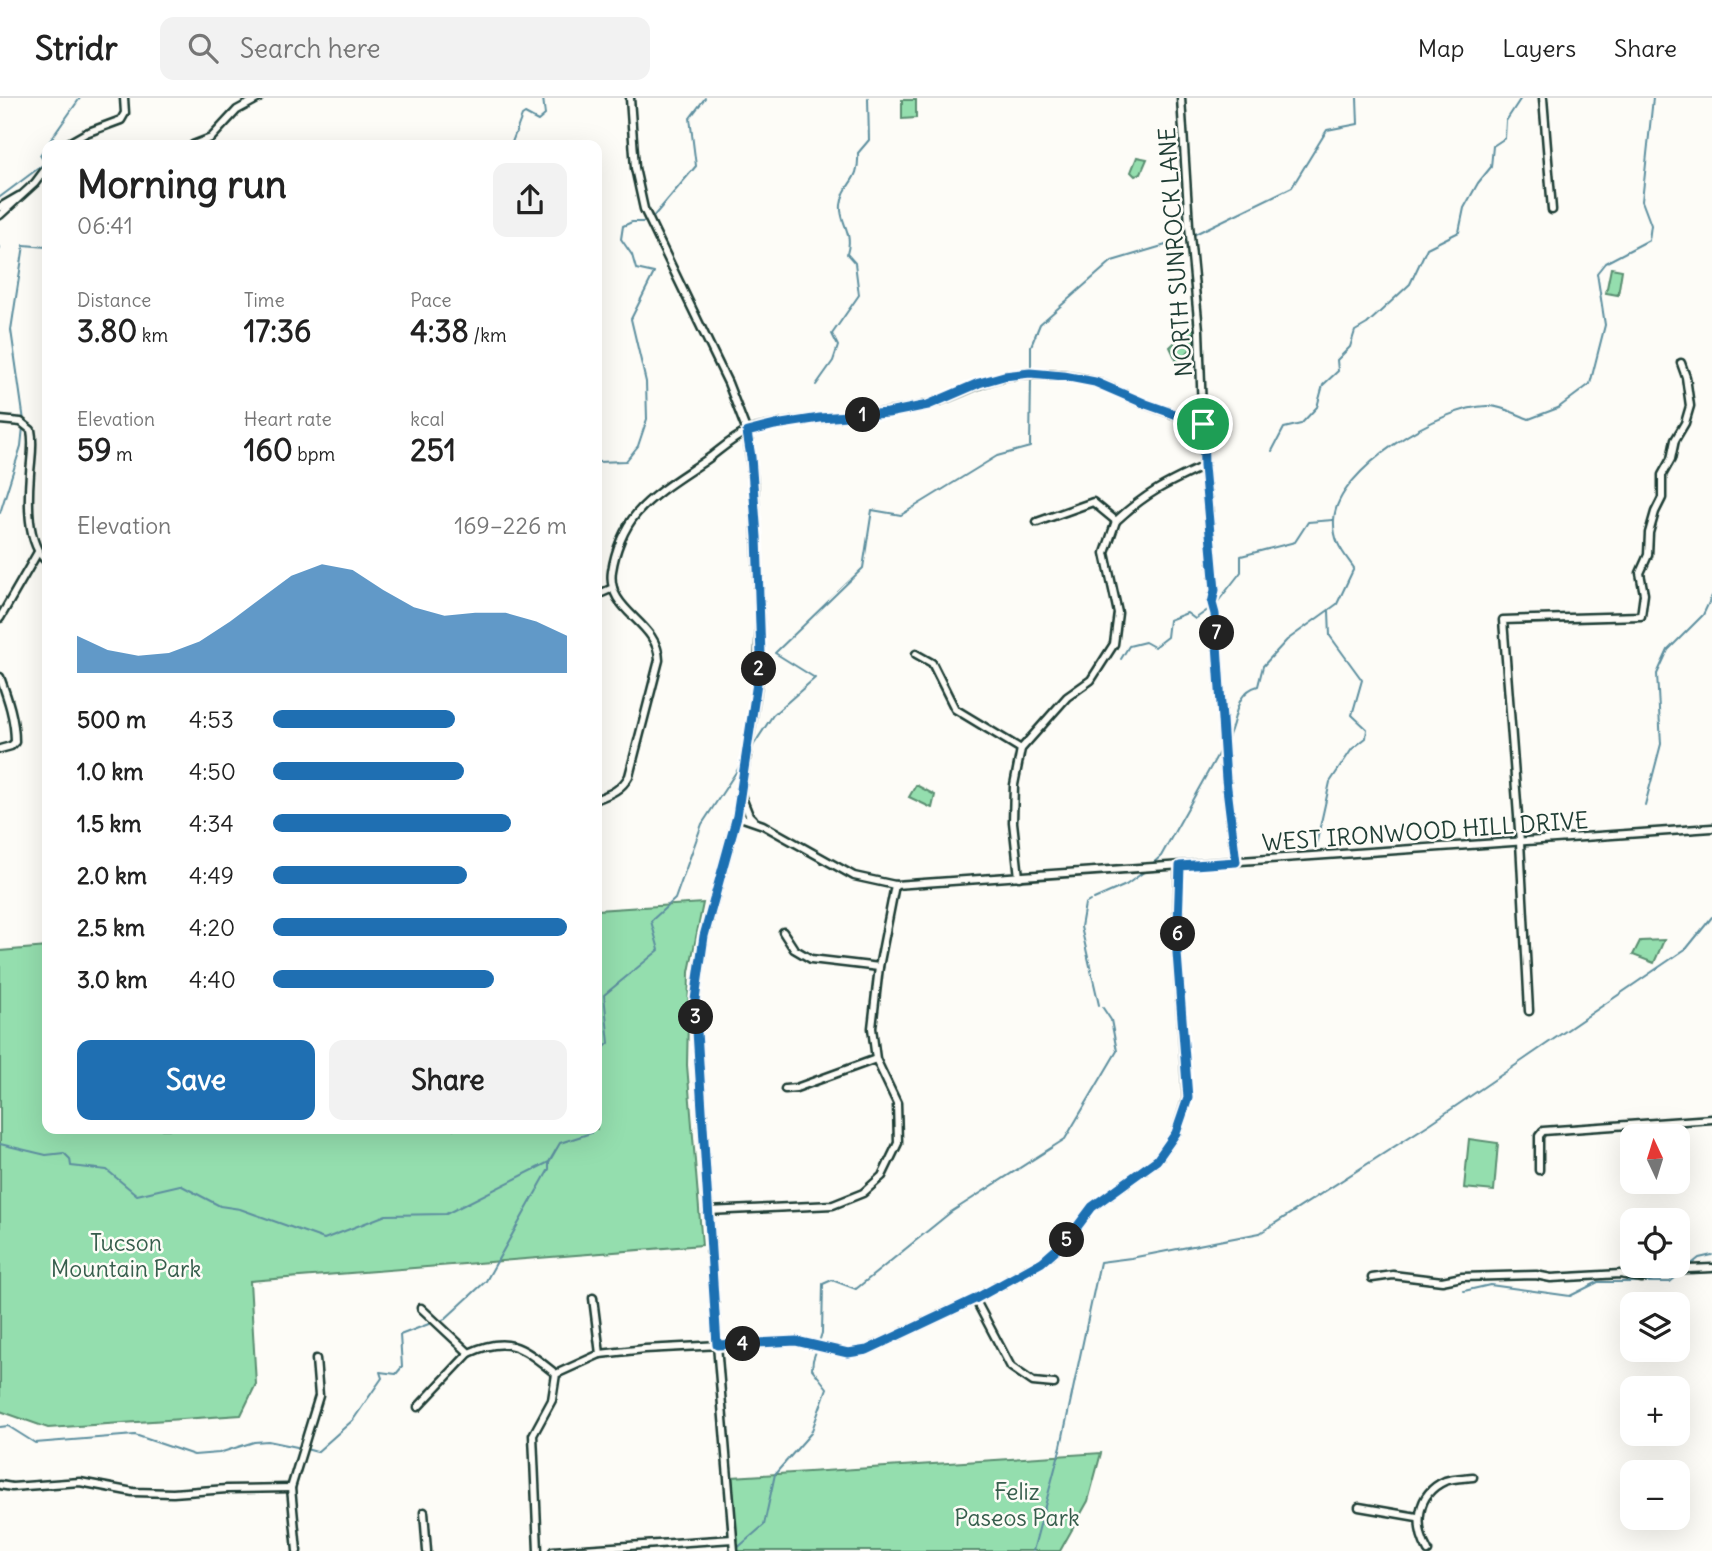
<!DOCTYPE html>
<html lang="en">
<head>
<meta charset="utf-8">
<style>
	:root { --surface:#fff; --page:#f2f2f2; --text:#222; --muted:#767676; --line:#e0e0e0; --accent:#1f6fb2 }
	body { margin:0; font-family:Delius,sans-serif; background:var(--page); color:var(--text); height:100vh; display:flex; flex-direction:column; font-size:26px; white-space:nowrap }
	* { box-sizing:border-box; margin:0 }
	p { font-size:23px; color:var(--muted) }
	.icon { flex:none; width:38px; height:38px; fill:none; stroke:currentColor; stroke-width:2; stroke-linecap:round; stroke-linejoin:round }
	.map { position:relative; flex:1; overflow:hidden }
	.details { position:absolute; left:42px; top:42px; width:560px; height:994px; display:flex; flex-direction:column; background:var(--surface); border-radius:14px; box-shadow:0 7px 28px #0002 }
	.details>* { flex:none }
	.needle { width:46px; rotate:356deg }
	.controls { position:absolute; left:1620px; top:1026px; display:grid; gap:14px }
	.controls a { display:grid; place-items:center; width:70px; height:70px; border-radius:14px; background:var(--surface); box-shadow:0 7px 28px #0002; font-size:35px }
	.pin { position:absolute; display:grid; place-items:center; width:60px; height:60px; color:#fff; margin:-30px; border:4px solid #fff; border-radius:50%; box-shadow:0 2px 7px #0007 }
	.km { position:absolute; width:35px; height:35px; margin:-18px; border-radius:50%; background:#222; color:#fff; font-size:19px; line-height:35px; text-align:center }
	.round { display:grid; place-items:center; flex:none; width:74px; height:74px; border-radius:14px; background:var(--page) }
	.headline { display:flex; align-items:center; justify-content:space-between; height:119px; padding:0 35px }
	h1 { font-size:38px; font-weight:700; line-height:52px }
	.stats { display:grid; grid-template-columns:repeat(3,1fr); gap:10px; height:119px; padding:7px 35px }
	.stats div { display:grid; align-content:center }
	.stats b { font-size:30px; font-weight:700 }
	.stats small { font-size:19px; font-weight:400 }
	.stats p { font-size:19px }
	.chart { height:196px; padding:14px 35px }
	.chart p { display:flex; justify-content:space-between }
	.chart svg { width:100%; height:126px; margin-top:7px; fill:var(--accent); opacity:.7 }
	.action { display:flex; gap:14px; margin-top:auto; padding:14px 35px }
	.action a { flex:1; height:80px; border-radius:14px; background:var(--accent); color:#fff; font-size:28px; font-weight:700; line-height:80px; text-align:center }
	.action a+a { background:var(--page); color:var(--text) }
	ul { padding:0 35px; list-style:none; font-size:23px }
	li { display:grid; grid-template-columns:112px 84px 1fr; align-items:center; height:52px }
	li i { height:18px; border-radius:9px; background:var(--accent) }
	header { display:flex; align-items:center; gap:42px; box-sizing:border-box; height:98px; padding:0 35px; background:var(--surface); border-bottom:2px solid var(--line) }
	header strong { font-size:33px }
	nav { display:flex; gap:38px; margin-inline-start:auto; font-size:24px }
	.search { width:490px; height:63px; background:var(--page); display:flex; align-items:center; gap:18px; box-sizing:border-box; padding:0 24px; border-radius:14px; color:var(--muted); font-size:26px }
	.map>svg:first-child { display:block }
	.park { fill:#94deae; stroke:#5a8e71; stroke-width:2 }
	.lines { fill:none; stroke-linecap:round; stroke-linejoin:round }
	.stream { stroke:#5d8f9f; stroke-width:2 }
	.minor-casing { stroke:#1f3d34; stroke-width:11 }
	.minor { stroke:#fdfcf7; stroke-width:6 }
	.route-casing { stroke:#fff; stroke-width:14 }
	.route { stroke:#1f6fb2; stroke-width:9 }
	.labels { text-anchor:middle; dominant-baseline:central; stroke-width:5; stroke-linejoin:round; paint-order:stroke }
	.street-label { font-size:23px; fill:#1f3d34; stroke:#fdfcf7 }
	.park-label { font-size:23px; fill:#365d4c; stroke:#fdfcf7 }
</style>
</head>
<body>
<header>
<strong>Stridr</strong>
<div class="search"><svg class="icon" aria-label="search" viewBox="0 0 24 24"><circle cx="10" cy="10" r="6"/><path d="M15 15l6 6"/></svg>Search here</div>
<nav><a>Map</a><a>Layers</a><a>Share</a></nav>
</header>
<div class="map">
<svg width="1712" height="1453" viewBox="0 0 1712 1453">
	<rect width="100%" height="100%" fill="#fdfcf7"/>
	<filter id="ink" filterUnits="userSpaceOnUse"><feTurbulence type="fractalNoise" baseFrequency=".0143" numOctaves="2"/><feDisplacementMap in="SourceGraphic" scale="14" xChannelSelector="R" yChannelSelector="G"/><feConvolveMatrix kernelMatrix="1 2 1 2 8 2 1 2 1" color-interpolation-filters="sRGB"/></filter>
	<g filter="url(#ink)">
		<g class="park">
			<polygon points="902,2 916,2 916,20 902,21"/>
			<polygon points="1137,59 1147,61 1141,75 1135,78 1131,74"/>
			<polygon points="1611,170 1622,172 1618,197 1606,195"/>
			<polygon points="1190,230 1194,231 1194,247 1178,266 1170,249"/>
			<polygon points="916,687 935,697 932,710 909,699"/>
			<polygon points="703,805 689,874 687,967 702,1147 250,1183 256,1286 241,1317 48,1330 0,1313 0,853 47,849 47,1031 597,1031 597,812"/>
			<polygon points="1664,842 1654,865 1633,857 1640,843"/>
			<polygon points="1469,1041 1498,1045 1494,1093 1464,1090"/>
			<polygon points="1101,1355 1088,1403 1060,1453 737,1453 732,1379"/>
		</g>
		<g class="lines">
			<g class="stream">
				<polyline points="496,47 503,47"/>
				<polyline points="511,47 522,18 525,16 538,23 545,17 543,0"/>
				<polyline points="47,68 40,57 80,0"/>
				<polyline points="0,99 44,66"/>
				<polyline points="653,119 696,68 690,20 705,0"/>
				<polyline points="1191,138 1292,89 1327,32 1358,26 1357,0"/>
				<polyline points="0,149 0,151"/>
				<polyline points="1031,273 1031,248 1040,226 1112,163 1186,141"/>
				<path d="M816,287L833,263L838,248L832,236L859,197L855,165L847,156C854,133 839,125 841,107C844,83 860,85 858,55L869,42L868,0"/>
				<polyline points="24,323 11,232 24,147 47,149"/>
				<polyline points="1272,353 1284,330 1301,326 1317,309 1323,287 1338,273 1337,262 1350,249 1355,233 1367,226 1410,186 1427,150 1459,134 1464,110 1478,85 1491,69 1493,48 1505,40 1506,23 1521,0"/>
				<polyline points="597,364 626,363 638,348 647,321 646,284 631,221 654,175 636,171 632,157 621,141 623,128 632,124 644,124"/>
				<polyline points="0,415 21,348 23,329"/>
				<polyline points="1216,506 1241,474 1241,458 1295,444 1308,424 1333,422"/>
				<polyline points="1121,561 1129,548 1145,544 1154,549 1167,539 1169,522 1187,515 1195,521 1212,509"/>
				<path d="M1227,641C1238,622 1233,595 1258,588L1263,568L1287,542L1337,506L1354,470C1342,453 1333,444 1334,422C1336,372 1443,307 1488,308C1502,308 1516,316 1529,321L1558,310L1590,286L1605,227L1597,175L1605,165L1649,142L1651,127L1642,103L1653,0"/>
				<polyline points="749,654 773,617 815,580 775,555 863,470 872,412 901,417 997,358 1030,349 1031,278"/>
				<polyline points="1645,707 1661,646 1657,576 1668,552 1703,517 1712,498"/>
				<polyline points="1316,747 1330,684 1352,651 1366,640 1367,631 1352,617 1362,582 1330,538 1329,513"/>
				<polyline points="1151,767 1161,758 1222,649"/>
				<polyline points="1094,801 1126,787 1148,771"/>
				<polyline points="1090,803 1085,806 1081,829 1099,907"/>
				<polyline points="597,956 609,945 604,897 659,852 651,823 675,801 702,726 742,665"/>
				<polyline points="0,1046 46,1057 64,1055 70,1061 71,1068 107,1072 137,1097 180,1087 220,1108 240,1111 324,1141 386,1117 446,1116 549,1064"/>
				<polyline points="1689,1168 1699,1160 1712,1157"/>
				<polyline points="1464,1193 1490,1187 1570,1198 1598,1184 1670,1184 1682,1174"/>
				<polyline points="440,1223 445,1221 486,1183 549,1071 549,1064 560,1045 591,1035 591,1031"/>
				<polyline points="0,1329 8,1328 35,1345 135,1337 194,1357 219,1355 254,1344 268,1343 297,1349"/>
				<polyline points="306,1351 317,1354 353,1322 382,1280 380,1274 396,1276 402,1269 400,1237 434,1224"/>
				<polyline points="735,1452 764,1427 775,1376 811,1335 827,1290 812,1271 813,1262 822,1235 823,1186 832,1182 856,1191 951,1114 1065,1041 1117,953 1111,922 1103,910"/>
				<polyline points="1033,1453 1061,1348 1100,1164 1131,1160 1260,1135 1431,1025 1687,850 1712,819"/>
			</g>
			<g class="minor-casing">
				<g id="minor">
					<polyline points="630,0 635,70 644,111 728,285 747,334 754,387 760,523 758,584 737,718 704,838 695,902 717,1247 734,1453"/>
					<polyline points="1181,0 1189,127 1199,232 1204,368 1215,492 1212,505 1215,516 1226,682 1236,764"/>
					<polyline points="1543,0 1552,112"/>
					<polyline points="65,47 86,35 121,22 125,15 124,0"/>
					<polyline points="193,47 211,40 237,12 259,0"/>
					<polyline points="0,109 19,98"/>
					<polyline points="0,117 35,85 47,69"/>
					<path d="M0,322L21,324L31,332C34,346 31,361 30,375C28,402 26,445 47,464"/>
					<path d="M1037,424L1093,404L1116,423C1146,395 1167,385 1204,368"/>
					<polyline points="597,497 613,490"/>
					<polyline points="0,520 38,454"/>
					<polyline points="916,556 932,565 955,611 1021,651"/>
					<path d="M0,579C8,601 15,621 15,644L11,648L0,651"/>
					<polyline points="741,697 749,717 753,721"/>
					<path d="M597,701C611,696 622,691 629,678L659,562C658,523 606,514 612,473C615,453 624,430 637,415C656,393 685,377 709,360C721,351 734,339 748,333C756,330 765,329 774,327C824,316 876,320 926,307C963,297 990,275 1032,276C1052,276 1075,278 1095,284C1111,289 1127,299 1143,305C1163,313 1183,319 1203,326"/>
					<polyline points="737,718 763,727 854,778 895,787 1712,730"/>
					<polyline points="1019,779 1013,724 1014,687 1021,651 1067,599 1091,582 1114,546 1118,515 1105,455 1116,423"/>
					<polyline points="783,834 794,851 811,861 879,869"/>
					<polyline points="1529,913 1520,744 1503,522 1641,518 1644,496 1640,475 1648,457 1649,435 1655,414 1662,400 1662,377 1671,361 1675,342 1685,325 1690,308 1686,279 1681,265"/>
					<polyline points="785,991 796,990 876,961"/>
					<polyline points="1539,1072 1539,1038 1543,1033 1712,1021"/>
					<polyline points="708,1113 833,1107 863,1095 882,1078 898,1045 897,1005 876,961 872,930 879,869 895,787"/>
					<polyline points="1372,1180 1393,1177 1442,1183 1462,1179 1536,1177 1551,1180 1620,1176 1642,1180 1665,1172 1712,1170"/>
					<polyline points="593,1200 600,1256"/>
					<polyline points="975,1201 1011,1269 1033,1284 1054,1286"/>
					<path d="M421,1210L469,1255C510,1236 524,1251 556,1276"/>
					<polyline points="418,1309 469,1255"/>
					<polyline points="0,1387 12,1389 80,1384 133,1394 173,1395 227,1391 291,1390"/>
					<polyline points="1359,1409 1417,1419"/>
					<polyline points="424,1414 427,1453"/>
					<polyline points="297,1453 291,1390 319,1298 316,1261"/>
					<polyline points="538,1453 533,1337 552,1302 556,1276 600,1256 645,1251 796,1243 848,1255 867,1252 975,1201 1042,1164 1068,1141 1092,1109 1157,1062 1176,1035 1187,1000 1177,855 1179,768"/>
					<polyline points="553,1453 733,1441"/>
					<path d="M1428,1453C1414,1428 1416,1396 1445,1383C1453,1380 1464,1380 1473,1379"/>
				</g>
			</g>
			<use href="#minor" class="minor"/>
		</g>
	</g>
	<g class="lines" filter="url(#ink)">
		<g class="route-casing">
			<polygon id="route" points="1030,275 1064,278 1095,284 1146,306 1203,326 1204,368 1215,492 1212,505 1215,516 1226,682 1236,764 1180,768 1177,855 1188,1000 1176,1035 1157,1062 1092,1109 1068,1141 1042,1164 975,1201 867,1252 848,1255 796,1243 717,1247 695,902 704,838 737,718 761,558 757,439 751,359 747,334 775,327 820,320 888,315 928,307 979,285 1004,278"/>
		</g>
		<use href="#route" class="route"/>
	</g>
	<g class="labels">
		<g class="street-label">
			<text transform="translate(1175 154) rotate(-94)">NORTH SUNROCK LANE</text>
			<text transform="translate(1425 733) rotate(-4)">WEST IRONWOOD HILL DRIVE</text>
		</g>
		<g class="park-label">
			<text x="126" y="1144">Tucson<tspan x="126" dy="26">Mountain Park</tspan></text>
			<text x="1017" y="1393">Feliz<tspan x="1017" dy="26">Paseos Park</tspan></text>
		</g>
	</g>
</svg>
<div class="controls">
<a><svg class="needle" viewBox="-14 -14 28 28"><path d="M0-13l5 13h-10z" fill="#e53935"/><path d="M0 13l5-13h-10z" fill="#767676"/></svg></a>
<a><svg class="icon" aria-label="locate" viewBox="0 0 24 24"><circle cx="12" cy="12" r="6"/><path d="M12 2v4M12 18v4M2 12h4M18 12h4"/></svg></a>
<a><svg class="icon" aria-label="layers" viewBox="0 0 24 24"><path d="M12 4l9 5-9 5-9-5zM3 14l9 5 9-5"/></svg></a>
<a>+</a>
<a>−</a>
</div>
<div class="pin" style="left:1203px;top:326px;background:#1e9e55"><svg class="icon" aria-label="arrive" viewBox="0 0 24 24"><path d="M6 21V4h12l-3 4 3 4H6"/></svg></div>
<b class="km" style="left:863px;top:317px">1</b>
<b class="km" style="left:759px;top:571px">2</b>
<b class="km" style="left:696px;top:919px">3</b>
<b class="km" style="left:743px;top:1246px">4</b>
<b class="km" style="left:1067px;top:1142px">5</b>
<b class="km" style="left:1178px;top:836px">6</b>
<b class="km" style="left:1217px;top:535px">7</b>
<section class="details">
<div class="headline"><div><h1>Morning run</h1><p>06:41</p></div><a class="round"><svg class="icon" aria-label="share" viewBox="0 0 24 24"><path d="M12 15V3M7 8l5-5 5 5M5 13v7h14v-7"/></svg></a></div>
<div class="stats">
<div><p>Distance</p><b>3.80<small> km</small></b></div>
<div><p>Time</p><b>17:36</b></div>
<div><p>Pace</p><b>4:38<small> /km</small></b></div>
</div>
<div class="stats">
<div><p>Elevation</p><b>59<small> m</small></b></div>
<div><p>Heart rate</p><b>160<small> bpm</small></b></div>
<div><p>kcal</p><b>251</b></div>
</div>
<div class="chart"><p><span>Elevation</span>169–226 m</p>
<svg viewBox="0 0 160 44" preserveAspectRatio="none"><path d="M0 44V31L10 36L20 38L30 37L40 33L50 26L60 18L70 10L80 6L90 8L100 15L110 21L120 24L130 23L140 23L150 26L160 31V44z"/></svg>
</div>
<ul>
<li><b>500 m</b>4:53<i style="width:62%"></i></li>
<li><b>1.0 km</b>4:50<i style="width:65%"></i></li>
<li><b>1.5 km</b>4:34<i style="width:81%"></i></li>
<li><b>2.0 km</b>4:49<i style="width:66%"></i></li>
<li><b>2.5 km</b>4:20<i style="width:100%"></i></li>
<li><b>3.0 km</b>4:40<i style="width:75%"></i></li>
</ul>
<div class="action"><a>Save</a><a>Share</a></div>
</section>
</div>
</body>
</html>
